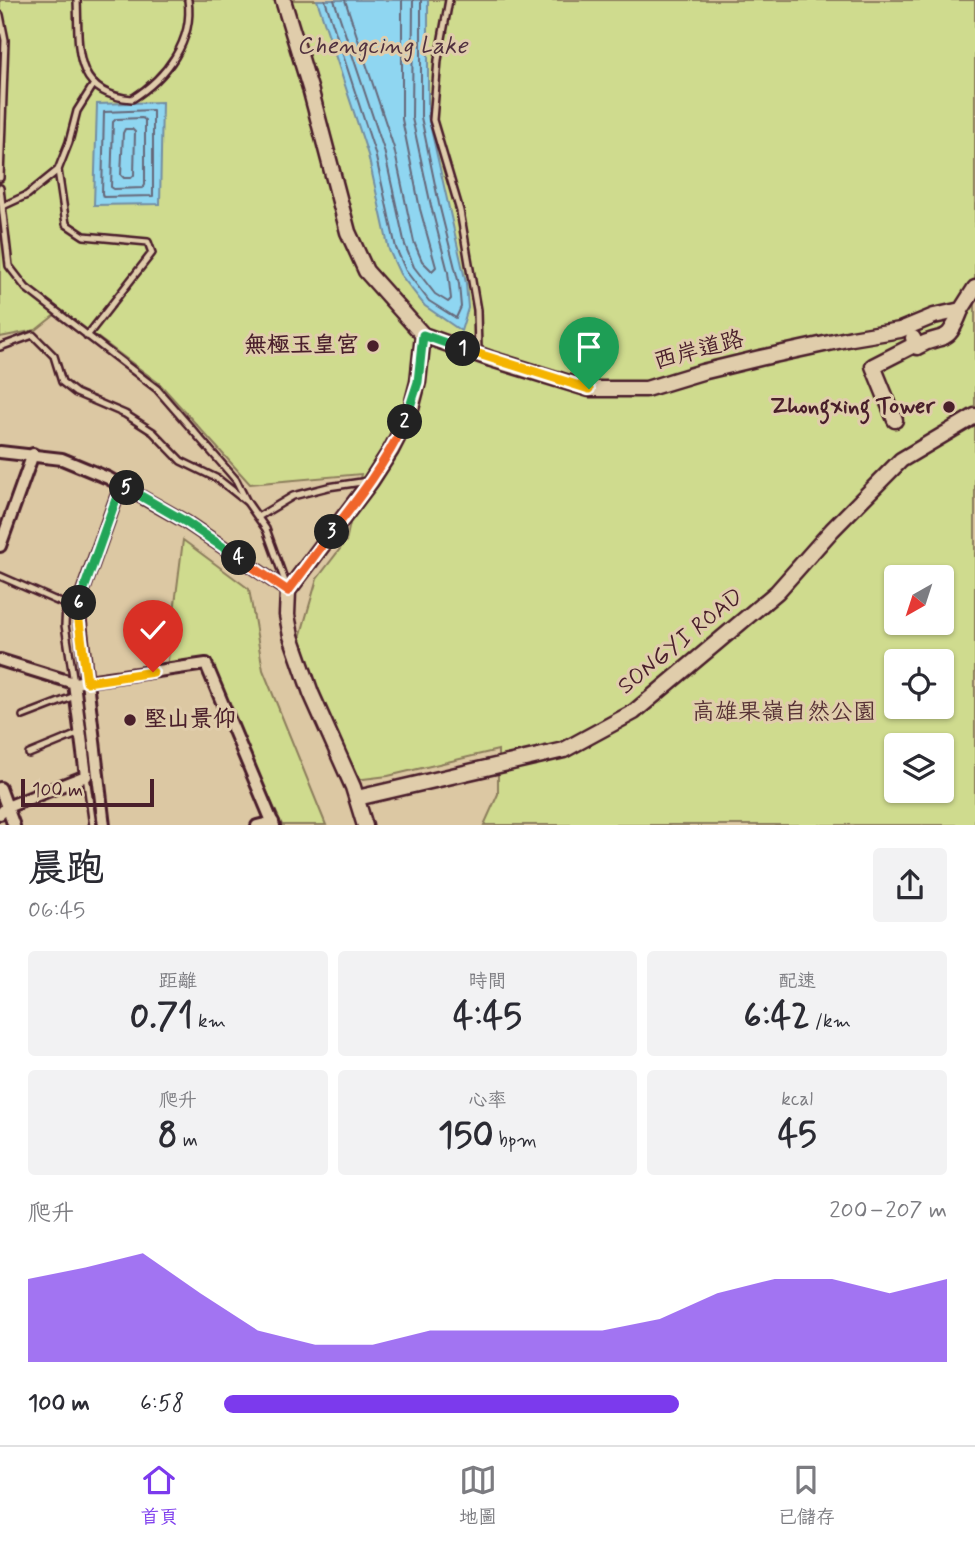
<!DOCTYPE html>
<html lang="zh-TW">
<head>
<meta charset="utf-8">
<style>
	:root { --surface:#fff; --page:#f2f2f3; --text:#2b2b33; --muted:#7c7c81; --line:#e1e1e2; --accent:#7c3aed }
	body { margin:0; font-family:Mynerve,"LXGW WenKai TC",sans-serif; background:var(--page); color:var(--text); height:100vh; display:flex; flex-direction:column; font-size:26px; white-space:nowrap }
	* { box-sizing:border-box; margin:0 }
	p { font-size:23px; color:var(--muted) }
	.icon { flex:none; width:38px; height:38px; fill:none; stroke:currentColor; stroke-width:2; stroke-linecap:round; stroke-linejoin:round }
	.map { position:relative; height:825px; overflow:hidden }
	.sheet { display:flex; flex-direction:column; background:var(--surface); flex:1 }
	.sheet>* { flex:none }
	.needle { width:46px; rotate:219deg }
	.tools { position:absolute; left:884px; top:565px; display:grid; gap:14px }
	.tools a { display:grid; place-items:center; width:70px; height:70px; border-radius:7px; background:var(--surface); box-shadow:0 2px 5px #0004; font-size:35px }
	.scale { position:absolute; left:21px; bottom:18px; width:133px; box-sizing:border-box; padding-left:7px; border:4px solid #4a1f2b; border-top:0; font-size:19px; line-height:24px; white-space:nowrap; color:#4a1f2b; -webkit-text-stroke:5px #e0cdab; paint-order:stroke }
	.pin { position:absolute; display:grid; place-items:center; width:60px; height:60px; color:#fff; margin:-72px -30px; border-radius:50% 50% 50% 0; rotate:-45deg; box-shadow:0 0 7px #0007 }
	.pin .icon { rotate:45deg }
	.km { position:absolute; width:35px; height:35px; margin:-18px; border-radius:50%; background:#222; color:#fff; font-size:19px; line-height:35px; text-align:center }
	.round { display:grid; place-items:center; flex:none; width:74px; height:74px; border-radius:7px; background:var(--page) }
	.head { display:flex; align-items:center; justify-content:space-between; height:119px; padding:0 28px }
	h1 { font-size:38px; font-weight:700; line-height:52px }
	.metrics { display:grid; grid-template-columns:repeat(3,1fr); gap:10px; height:119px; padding:7px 28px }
	.metrics div { display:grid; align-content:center; border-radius:7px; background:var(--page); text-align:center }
	.metrics b { font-size:35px; font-weight:700 }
	.metrics small { font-size:19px; font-weight:400 }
	.metrics p { font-size:19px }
	.chart { height:196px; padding:14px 28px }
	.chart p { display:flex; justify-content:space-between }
	.chart svg { width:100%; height:126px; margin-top:7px; fill:var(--accent); opacity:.7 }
	ul { padding:0 28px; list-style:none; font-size:23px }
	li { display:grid; grid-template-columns:112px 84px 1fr; align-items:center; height:52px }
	li i { height:18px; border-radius:9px; background:var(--accent) }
	.tabs { display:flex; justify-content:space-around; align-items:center; height:98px; border-top:2px solid var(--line); background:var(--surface); font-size:19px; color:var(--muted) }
	.tabs a { display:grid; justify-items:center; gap:4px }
	.tabs .selected { color:var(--accent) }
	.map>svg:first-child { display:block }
	.green { fill:#cfdb8e; stroke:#8c7d5c; stroke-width:2; fill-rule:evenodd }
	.water { fill:#8fd6f1; stroke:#738da2; stroke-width:2 }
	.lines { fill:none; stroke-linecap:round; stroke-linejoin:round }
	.shore { stroke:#66687a; stroke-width:2 }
	.lane-casing { stroke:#4a1f2b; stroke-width:10 }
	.street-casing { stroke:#4a1f2b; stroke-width:16 }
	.secondary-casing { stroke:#4a1f2b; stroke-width:19 }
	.lane { stroke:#e0cdab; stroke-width:5 }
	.street { stroke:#e0cdab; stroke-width:10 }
	.secondary { stroke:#e0cdab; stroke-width:14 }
	.split-1-casing { stroke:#fff; stroke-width:14 }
	.split-2-casing { stroke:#fff; stroke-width:14 }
	.split-3-casing { stroke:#fff; stroke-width:14 }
	.split-4-casing { stroke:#fff; stroke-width:14 }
	.split-5-casing { stroke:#fff; stroke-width:14 }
	.split-6-casing { stroke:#fff; stroke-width:14 }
	.split-7-casing { stroke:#fff; stroke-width:14 }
	.split-1 { stroke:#f5b400; stroke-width:9 }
	.split-2 { stroke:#22a559; stroke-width:9 }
	.split-3 { stroke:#f0652b; stroke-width:9 }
	.split-4 { stroke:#f0652b; stroke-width:9 }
	.split-5 { stroke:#22a559; stroke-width:9 }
	.split-6 { stroke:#22a559; stroke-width:9 }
	.split-7 { stroke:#f5b400; stroke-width:9 }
	.poi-dot { fill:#4a1f2b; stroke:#e0cdab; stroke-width:2.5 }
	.labels { text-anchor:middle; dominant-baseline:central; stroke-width:6; stroke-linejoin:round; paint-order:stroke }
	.poi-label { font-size:23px; font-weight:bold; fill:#4a1f2b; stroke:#e0cdab; text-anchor:end }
	.street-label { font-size:23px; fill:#4a1f2b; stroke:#e0cdab }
	.park-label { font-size:23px; fill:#573235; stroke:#e0cdab }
	.water-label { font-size:24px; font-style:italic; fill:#51313f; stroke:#e0cdab }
</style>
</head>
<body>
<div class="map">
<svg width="975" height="826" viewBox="0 0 975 826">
	<rect width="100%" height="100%" fill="#dcc8a3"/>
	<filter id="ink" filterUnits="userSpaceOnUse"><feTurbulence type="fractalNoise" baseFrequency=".0143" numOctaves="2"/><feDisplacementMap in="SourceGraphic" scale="14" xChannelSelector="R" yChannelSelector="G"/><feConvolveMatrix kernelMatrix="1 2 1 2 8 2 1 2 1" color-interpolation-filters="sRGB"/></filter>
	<g filter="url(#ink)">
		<g class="green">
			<path d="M0,0H975V825H484L498,794V750L388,776L355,780L297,648L317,579L346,541L361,474L250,484L160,384L61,310L36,330L0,337ZM896,578H942V623H896ZM896,662H942V707H896ZM896,746H942V791H896Z"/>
			<polygon points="183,540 249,589 263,670 326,825 282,825 208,662 167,668"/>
		</g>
		<g class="water">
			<polygon points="317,0 428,0 428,116 466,283 468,308 461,331 425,306 400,274 389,250 368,155"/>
			<polygon points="162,102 160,204 94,205 97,104"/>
		</g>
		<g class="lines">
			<g class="shore">
				<polyline points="325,0 375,153 396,248 406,271 429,301 456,318 461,307 459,284 439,204 421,117 421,0"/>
				<polyline points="334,0 384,150 405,245 414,267 435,294 448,302 451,299 448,272 431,206 412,118 413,0"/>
				<polyline points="345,0 394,148 414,242 422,261 432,271 436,267 420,209 402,119 402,0"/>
				<polygon points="153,110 153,196 103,197 102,194 104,112"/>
				<polygon points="116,119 142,118 145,120 145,185 143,188 114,189 111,187 113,122"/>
				<polygon points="125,129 132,129 135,132 134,175 131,178 124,178 121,175 123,133"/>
			</g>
			<g class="lane-casing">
				<g id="lane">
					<path d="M77,0C79,47 72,94 132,99C166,78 194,41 188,0"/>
					<polyline points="449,0 438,60 433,120 460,211 477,310 478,351"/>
					<polyline points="0,15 5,40 0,178"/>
					<polyline points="58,170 66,224 84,236 148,242 152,253 87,336"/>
					<polyline points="0,188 9,266 26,288 157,389 236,480 247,502"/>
					<polyline points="3,206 27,195 58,170 69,142 77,111 94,84"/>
					<polyline points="0,347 33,335 54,356 62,382 76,393 125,414 153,432 181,461 218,479 247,502 266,529 287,587"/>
					<polyline points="258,517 293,496 328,487 368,481"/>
					<polyline points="0,576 66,605 65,625 74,683"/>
					<polyline points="23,716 75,696"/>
					<polyline points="29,754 80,733"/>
					<polyline points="86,776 93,826"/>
				</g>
			</g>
			<g class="street-casing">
				<g id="street">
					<polyline points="0,452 62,459 108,478 186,522 288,591"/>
					<polyline points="0,546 33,454"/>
					<polyline points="0,660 74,683 86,776 7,807 0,814"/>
					<polyline points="74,683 206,664 274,826"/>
					<polyline points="0,788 14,826"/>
					<polyline points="104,826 78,605 121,485"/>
					<polyline points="257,826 273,822"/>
				</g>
			</g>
			<g class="secondary-casing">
				<g id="secondary">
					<polyline points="283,0 310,88 348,232 366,271 423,335 491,359 589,389 646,389 702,372 760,358 852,338 900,330 934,316 961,310 975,288"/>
					<path d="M913,338L917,347C944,331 946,349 961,310"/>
					<polyline points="895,420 873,366 916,344"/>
					<polyline points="357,798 564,750 634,712 777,592 832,530 901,460 975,416"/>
					<polyline points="365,826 353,787 311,693 291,636 287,615 288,591 371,481 391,450 410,413 418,382 423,335"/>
				</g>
			</g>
			<use href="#lane" class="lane"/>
			<use href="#street" class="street"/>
			<use href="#secondary" class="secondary"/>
		</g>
	</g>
	<g class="lines" filter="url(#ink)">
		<g class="split-1-casing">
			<polyline id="split-1" points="463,349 589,389"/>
		</g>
		<g class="split-2-casing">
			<polyline id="split-2" points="405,422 418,382 423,335 463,349"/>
		</g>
		<g class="split-3-casing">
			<path id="split-3" d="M332,532C360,497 386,462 405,422"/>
		</g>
		<g class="split-4-casing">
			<polyline id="split-4" points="239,558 288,591 332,532"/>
		</g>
		<g class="split-5-casing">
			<polyline id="split-5" points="127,488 186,522 239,558"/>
		</g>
		<g class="split-6-casing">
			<polyline id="split-6" points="79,603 121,485 127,488"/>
		</g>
		<g class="split-7-casing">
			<polyline id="split-7" points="79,603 78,614 87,682 153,672"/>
		</g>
		<use href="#split-1" class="split-1"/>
		<use href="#split-2" class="split-2"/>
		<use href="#split-3" class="split-3"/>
		<use href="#split-4" class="split-4"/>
		<use href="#split-5" class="split-5"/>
		<use href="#split-6" class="split-6"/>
		<use href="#split-7" class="split-7"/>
	</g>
	<g class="poi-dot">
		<circle cx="373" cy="346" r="7"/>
		<circle cx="949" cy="407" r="7"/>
		<circle cx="130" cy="720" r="7"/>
	</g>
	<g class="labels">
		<g class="poi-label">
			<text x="359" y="346">無極玉皇宮</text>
			<text x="935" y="407">Zhongxing Tower</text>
			<text x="144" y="720" text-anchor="start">堅山景仰</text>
		</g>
		<g class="street-label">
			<text transform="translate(699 351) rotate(-15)">西岸道路</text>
			<text transform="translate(681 642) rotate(-39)">SONGYI ROAD</text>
		</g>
		<g class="park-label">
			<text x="784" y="713">高雄果嶺自然公園</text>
		</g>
		<g class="water-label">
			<text x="382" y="46">Chengcing Lake</text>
		</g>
	</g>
</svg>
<div class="tools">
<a><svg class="needle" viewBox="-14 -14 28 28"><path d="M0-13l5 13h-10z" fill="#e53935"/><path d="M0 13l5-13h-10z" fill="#7c7c81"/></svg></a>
<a><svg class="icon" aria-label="locate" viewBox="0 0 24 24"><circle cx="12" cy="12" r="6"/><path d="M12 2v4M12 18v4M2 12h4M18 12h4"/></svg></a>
<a><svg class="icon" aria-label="layers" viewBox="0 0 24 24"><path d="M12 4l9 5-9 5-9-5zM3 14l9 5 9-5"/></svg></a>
</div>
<div class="scale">100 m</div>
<div class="pin" style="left:589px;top:389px;background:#1e9e55"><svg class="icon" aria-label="arrive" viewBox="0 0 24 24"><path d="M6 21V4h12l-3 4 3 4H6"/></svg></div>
<div class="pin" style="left:153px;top:672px;background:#d93025"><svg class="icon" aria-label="check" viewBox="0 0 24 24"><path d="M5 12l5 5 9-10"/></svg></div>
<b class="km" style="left:463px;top:349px">1</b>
<b class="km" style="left:405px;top:422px">2</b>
<b class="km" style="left:332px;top:532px">3</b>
<b class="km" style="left:239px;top:558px">4</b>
<b class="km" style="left:127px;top:488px">5</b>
<b class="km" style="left:79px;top:603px">6</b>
</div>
<section class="sheet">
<div class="head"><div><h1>晨跑</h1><p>06:45</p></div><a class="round"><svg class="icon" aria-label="share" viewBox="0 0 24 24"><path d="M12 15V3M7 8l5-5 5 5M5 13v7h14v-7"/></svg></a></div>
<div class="metrics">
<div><p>距離</p><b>0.71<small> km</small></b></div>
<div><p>時間</p><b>4:45</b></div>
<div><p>配速</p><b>6:42<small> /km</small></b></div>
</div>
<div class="metrics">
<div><p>爬升</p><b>8<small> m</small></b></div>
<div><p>心率</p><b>150<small> bpm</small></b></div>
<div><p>kcal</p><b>45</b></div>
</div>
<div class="chart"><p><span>爬升</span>200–207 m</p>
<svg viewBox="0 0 160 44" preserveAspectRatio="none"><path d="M0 44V15L10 11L20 6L30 20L40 33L50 38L60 38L70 33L80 33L90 33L100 33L110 29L120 20L130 15L140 15L150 20L160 15V44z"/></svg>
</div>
<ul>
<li><b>100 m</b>6:58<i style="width:63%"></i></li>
</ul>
</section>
<nav class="tabs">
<a class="selected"><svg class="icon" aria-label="home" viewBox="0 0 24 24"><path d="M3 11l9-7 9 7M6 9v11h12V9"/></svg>首頁</a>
<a><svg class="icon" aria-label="map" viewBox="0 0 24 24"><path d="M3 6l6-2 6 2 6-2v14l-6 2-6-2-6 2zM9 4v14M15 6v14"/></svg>地圖</a>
<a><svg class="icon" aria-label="saved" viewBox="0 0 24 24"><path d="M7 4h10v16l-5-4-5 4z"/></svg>已儲存</a>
</nav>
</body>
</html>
